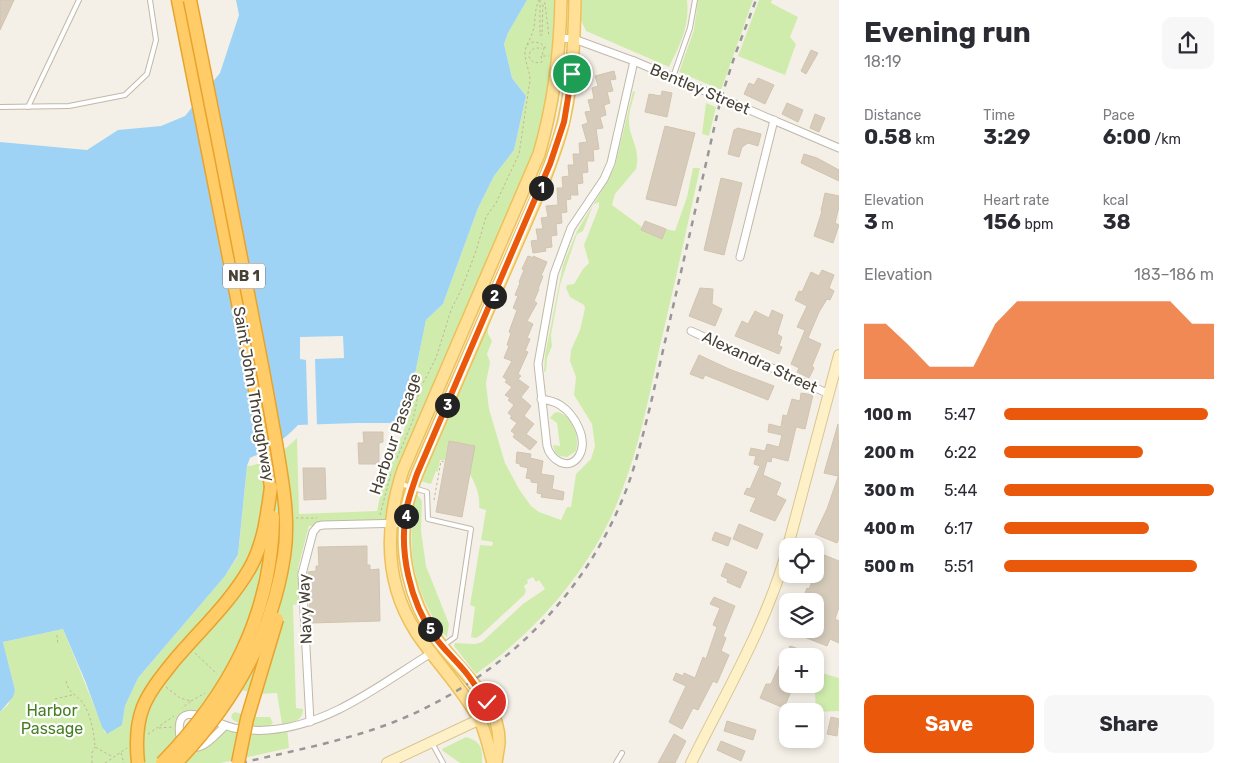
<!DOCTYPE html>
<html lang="en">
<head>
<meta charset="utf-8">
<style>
	:root { --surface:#fff; --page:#f7f7f7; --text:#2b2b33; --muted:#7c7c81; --accent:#ea580c }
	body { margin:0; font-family:Rubik,sans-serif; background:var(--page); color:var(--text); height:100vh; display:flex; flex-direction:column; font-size:19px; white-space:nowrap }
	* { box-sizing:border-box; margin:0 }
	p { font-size:16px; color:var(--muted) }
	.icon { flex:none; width:28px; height:28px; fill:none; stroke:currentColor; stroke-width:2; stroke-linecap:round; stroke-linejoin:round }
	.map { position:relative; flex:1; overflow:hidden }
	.drawer { display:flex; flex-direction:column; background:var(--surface); width:400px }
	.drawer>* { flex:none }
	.controls { position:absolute; left:779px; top:538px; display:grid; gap:10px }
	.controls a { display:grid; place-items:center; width:45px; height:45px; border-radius:10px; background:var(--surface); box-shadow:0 2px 8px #0003; font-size:25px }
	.pin { position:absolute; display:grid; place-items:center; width:42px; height:42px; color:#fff; margin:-21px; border:2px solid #fff; border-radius:50%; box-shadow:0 1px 5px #0007 }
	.km { position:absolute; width:25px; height:25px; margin:-12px; border-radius:50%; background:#222; color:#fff; font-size:14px; line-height:25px; text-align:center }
	.round { display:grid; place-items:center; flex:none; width:52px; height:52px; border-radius:10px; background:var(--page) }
	.headline { display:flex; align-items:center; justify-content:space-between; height:85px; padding:0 25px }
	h1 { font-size:28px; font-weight:700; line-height:38px }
	.figures { display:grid; grid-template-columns:repeat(3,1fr); gap:8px; height:85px; padding:5px 25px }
	.figures div { display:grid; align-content:center }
	.figures b { font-size:21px; font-weight:700 }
	.figures small { font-size:14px; font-weight:400 }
	.figures p { font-size:14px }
	.chart { height:140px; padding:10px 25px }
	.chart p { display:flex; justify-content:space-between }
	.chart svg { width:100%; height:90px; margin-top:5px; fill:var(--accent); opacity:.7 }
	.cta { display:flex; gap:10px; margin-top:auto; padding:10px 25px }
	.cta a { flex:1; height:58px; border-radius:10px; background:var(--accent); color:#fff; font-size:20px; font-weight:700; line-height:58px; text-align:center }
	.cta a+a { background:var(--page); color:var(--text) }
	ul { padding:0 25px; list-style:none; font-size:16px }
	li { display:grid; grid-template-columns:80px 60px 1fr; align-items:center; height:38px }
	li i { height:12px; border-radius:6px; background:var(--accent) }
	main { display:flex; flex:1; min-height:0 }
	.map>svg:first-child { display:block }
	.green { fill:#d0ecad }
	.water { fill:#9fd3f5 }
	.pier { fill:#f5f0e7 }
	.building { fill:#d7ccbc; stroke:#d2c4ae }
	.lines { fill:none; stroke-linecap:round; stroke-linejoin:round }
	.lane-casing { stroke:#c1b8a9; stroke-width:6 }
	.street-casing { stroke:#c1b8a9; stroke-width:9 }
	.secondary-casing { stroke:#d8c594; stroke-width:12 }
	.primary-casing { stroke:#ecc15d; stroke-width:14 }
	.highway-casing { stroke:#e8a32d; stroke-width:15 }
	.path { stroke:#c4b499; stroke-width:1; stroke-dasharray:2.5 2.5; stroke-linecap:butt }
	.lane { stroke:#fff; stroke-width:4 }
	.street { stroke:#fff; stroke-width:7 }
	.secondary { stroke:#fff1c7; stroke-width:10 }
	.primary { stroke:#ffe096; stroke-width:11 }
	.highway { stroke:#ffcc68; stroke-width:12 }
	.rail { stroke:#979797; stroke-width:2.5; stroke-dasharray:6 6; stroke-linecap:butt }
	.highway-bridge-casing { stroke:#e8a32d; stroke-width:15; stroke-linecap:butt }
	.highway-bridge { stroke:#ffcc68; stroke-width:12 }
	.route-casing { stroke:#fff; stroke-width:10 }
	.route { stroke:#ea580c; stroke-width:6 }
	.labels { text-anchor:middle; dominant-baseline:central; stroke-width:4.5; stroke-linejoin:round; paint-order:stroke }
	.shield { fill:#fff; stroke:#7f7a72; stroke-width:1 }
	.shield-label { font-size:15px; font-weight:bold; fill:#484135 }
	.street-label { font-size:16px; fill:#484135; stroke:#fff }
	.park-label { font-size:16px; fill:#477f24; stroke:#fff }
</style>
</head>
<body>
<main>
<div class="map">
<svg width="839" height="763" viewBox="0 0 839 763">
	<rect width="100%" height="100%" fill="#f5f0e7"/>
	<g class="green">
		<path d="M527,0H561L547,129L424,420L390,524L309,526L298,568L300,604L293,605L296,708L303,709C303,721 293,723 282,724L277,693L257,694L238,689L222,715V724L188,715L179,727L195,748L225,726L287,728L289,748L221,763H0V712L8,705L15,690L3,642L63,629L105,733L122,724L125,706L138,678L225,576L238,556L247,466C267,464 283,452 297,438L299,514L377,511L383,483L405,427V423L426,320L443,304L478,208L494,176L514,150L526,96L512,78L504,44L508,33Z"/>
		<path d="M581,0H687C690,26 680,45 669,67L586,31L581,20Z"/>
		<polygon points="698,0 753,0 721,90 679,72 694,30"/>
		<polygon points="759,0 772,0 771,3 798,17 790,37 796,44 785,75 738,56"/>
		<path d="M633,91L635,92C633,101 628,113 629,123C630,139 641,149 636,169L615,194L612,205L642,227L641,230L662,239L666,229L675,231L687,197L693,168H700C687,228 674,287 660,346C649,397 639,448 620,496C592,568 539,629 476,674L454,646L455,643L475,644L482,642L523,604L545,589L539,580L536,582L533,577L527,580L528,583L524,586L526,591L524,595L481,635L476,638L471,637L475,607L470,605L480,545L492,546L493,542L481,540L486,510L479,508C482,485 461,461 449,441L445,460H440L438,472L436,471L431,484L420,481L503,291C500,301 486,326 488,334C489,336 491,338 492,341L487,354L490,362L486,383L489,409L505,463L519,489L531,506L539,512L561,520L567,507H571L576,474L591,459L595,446L592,424L574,395L576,377L570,361L571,350L580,330L585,308L584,305L570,297L566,288L567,285L574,284L583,269L589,263L584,245L599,207V202L593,205L583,231L577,234L560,285L551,335L552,346L547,358L546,371L544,372L545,355L563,265L577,231L604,187L615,166Z"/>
		<polygon points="706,103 716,107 709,136 702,134"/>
		<path d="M558,412C573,417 580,438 576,451L567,457L559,456L555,452L553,445L560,446L557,423L550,418L554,413Z"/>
		<path d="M416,493L422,501L421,531L426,566L449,624L447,637C440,631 434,620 430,612C409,574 408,534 416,493Z"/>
		<polygon points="822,673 839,678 839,711 816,712 815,693"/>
		<path d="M235,712L253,717H270L273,723C267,731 238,726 231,718L232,714Z"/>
		<path d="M466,737C481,741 483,749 482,763H460L443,751L442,749Z"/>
	</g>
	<path class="water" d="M236,0H527L508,33L504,44L512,78L526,96L514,150L494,176L478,208L443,304L426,320L405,423H357L298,425C284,440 269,450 250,458L247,466L238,555L225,576L138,678L125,706L122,725L107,734L102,727L86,683L63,629L3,642L15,690L13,697L0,712V142L87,150L118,130L161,126L185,116L220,73L239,15Z"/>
	<polygon class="pier" points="343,336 344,358 315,359 317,427 308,427 306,360 300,359 300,337"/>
	<g class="building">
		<polygon points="0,0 14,0 0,30"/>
		<polygon points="811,50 818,53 806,74 801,71"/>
		<polygon points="614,71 616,79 610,80 613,91 607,92 610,103 604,105 606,115 600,117 603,128 596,129 599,149 593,150 594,161 587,161 588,172 582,173 583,183 577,184 578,195 570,195 571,199 566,200 567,212 561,213 562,223 556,224 557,235 551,236 552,247 545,248 546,251 533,253 531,241 538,240 536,229 543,229 541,218 548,217 546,206 558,205 557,188 563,188 562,177 569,176 568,165 574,165 573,154 580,154 579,143 587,142 582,125 588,123 585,112 591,111 588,100 594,99 592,88 598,86 595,76"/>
		<polygon points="758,78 774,85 765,104 744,94 749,83 754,85"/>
		<polygon points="662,91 672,93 667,117 645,112 649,94 661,96"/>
		<polygon points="787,103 803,110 798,122 782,114"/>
		<polygon points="815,114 825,118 819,132 810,128"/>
		<polygon points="665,126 695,133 676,206 646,199"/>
		<polygon points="738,128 761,134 758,146 748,143 742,147 739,157 728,154 734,130"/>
		<polygon points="804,154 817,158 839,170 839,181 801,163"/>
		<polygon points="721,178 742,183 724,255 704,250"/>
		<polygon points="825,193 839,196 839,207 835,223 839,225 833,243 814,236 822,211 821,211"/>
		<polygon points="645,221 666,229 662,239 641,230"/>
		<polygon points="528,256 534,258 533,256 547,262 541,276 543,276 538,289 539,289 534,301 537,303 527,321 533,324 527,338 530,339 525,351 528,352 518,374 521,376 518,379 529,387 521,397 531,406 524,416 534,424 526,434 537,442 530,450 513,437 515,434 511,431 517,423 510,418 512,416 508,413 514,405 508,400 510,398 505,395 512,387 505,382 507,380 503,377 512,361 504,358 509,346 507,345 511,333 509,332 517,310 513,308 518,296 515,295 520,283 519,282 524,270 522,269"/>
		<polygon points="822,270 834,275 829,288 834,291 830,300 827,299 819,312 808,338 821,344 812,366 814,368 809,378 797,372 799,368 791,364 805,330 797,327 807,306 795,300 799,291 802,292 811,272 819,276"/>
		<polygon points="700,288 713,289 712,304 722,309 715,326 689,316"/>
		<polygon points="772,310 783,315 777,334 782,337 779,346 782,347 779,354 735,336 742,321 748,324 755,311 769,318"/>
		<polygon points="699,355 729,369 774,386 768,400 705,375 703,379 690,374"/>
		<polygon points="801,393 813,395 805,429 796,427 788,461 772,457 771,462 767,461 763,475 781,483 776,495 786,500 775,521 750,511 756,498 744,494 747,488 750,489 760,466 754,464 756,456 749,455 751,448 765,451 767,444 779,447 782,435 768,432 769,424 781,427 783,415 787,416 792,399 800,401"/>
		<polygon points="838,424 839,470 838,476 824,473"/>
		<polygon points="363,432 383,432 383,442 379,443 379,464 359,464 358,443 364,443"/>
		<polygon points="449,441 475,446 462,517 436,512"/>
		<polygon points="517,452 531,454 530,458 543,461 541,474 554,476 552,489 564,492 563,500 541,497 542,494 537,493 538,483 531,482 531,479 526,478 528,468 520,466 520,464 516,463"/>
		<polygon points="303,468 325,468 326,499 304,500"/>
		<polygon points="839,474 839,539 837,543 815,534 827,509"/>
		<polygon points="739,524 763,534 757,549 733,539"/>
		<polygon points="715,532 731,538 728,546 712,540"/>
		<polygon points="367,546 367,565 370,565 370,570 379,569 380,621 310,623 308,572 316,571 316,566 319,566 318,547"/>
		<polygon points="824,555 839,561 839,607 835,619 839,621 839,643 830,639 827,646 784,629 815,629 815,600 804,596 807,588 809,589"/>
		<polygon points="726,563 747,572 740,588 727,582 728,579 721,576"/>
		<polygon points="714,597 735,606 723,636 726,638 721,651 729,655 717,683 713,681 698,710 693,708 682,729 669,722 686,686 673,680 676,673 683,676 684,673 695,678 703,657 706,659 717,627 713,625 720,608 710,604"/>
		<polygon points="790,646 822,657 822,659 816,677 815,656 788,656 788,684 794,684 784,708 760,698 766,684 771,684 779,666 782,667"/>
		<polygon points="831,717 839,719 837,736 827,734"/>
		<polygon points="727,721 756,730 753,740 724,731"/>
		<polygon points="674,734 686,741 675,763 658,763"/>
		<polygon points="721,741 745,751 741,761 717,750"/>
	</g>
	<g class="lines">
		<g class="lane-casing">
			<g id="lane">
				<polyline points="673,77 690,28 695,0"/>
				<polyline points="0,107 69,106 125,95 147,74 156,40 150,0"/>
				<polyline points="28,107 79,0"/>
				<polyline points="401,484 427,492 428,519 471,529 455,637 444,645"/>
				<polyline points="432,743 443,763"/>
				<polyline points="616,763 622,753"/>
			</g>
		</g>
		<g class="street-casing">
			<g id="street">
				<polyline points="559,38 574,39 634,61 839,148"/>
				<polyline points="740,257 774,120"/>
				<polyline points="691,331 829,394"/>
				<path d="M541,399C548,400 554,401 560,405C574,414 589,439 579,456C569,472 550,460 547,446L538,364L554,274L571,228L604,179L611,163L634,61"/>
				<polyline points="310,722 302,574 313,532 318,526 323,525 405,523"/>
				<path d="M225,726C212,738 199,757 181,742C170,693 212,723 234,728C245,730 257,731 268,730C330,726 382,683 433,652"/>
			</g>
		</g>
		<g class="secondary-casing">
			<g id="secondary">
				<polyline points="788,546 839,355"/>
				<polyline points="387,763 493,713"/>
				<path d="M691,763C726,692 767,624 788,547"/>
			</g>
		</g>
		<g class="primary-casing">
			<g id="primary">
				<path d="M493,763C489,749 486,732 479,719C462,688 436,662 416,632C384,582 385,525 403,470L539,154C554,103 560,53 561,0"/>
				<path d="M496,763C497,757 498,750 499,744C501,699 456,669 434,635C410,600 399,553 406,511C408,498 413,486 417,474L543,183C551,162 559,142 564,120C573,81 574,40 575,0"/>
			</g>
		</g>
		<g class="highway-casing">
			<polyline id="highway" points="178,0 256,394 271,487"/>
		</g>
		<g class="path">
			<polyline points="540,0 540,35 542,35 543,3 545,3 549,37"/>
			<polyline points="527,45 533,42 541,43 544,48 542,56 549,56"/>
			<polyline points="544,48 548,45"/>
			<path d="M541,56L542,62L534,63L529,57C529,50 535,46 542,49"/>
			<path d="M397,458L413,420L419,391L436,358L451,310L462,288L476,251L486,217L496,203L519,154L530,80C530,71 525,63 525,53C525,45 531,39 533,31C536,20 534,10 539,0"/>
			<polyline points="434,500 441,461 445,462"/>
			<polyline points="380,515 391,473"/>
			<polyline points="296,518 317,518"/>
			<polyline points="57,635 58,645"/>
			<polyline points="195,653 217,674"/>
			<path d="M66,681C69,694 76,694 83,703C91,715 94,733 95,747L113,757"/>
			<polyline points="166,687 180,698 191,701 182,708"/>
			<polyline points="55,699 72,695"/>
			<polyline points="191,701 205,693"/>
			<polyline points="159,728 172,727"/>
			<polyline points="148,734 174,716"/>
			<polyline points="121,753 124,763"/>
			<polyline points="92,763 92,753 95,747"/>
			<polyline points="105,763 127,748"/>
		</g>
		<use href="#lane" class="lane"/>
		<use href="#street" class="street"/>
		<use href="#secondary" class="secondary"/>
		<use href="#primary" class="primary"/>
		<use href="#highway" class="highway"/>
		<path class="rail" d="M241,763C292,751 345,741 394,722C497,681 581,601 623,498C635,469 642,438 650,407L721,98L735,55L756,0"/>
		<g class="highway-bridge-casing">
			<g id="highway-bridge">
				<path d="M138,763C136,744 136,725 143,707C150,690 162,676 173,662C199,631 230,603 250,568C264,543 267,515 271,487"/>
				<path d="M162,763C229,694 272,615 273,517"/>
				<path d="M176,763C232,705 272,636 284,556C290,518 282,480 276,443C270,409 264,375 257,340C235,227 213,113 190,0"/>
				<polyline points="238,763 247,719 277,619"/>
			</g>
		</g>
		<use href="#highway-bridge" class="highway-bridge"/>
	</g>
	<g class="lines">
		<g class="route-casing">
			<path id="route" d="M487,702C480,693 474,683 467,674C457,661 444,650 434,636C410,601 399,553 406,511C408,499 413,486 417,474L550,164L564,122L572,74"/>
		</g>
		<use href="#route" class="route"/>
	</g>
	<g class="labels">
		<rect class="shield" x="223" y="263.5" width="42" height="25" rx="4"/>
		<g class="shield-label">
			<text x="244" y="276">NB 1</text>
		</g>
		<g class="street-label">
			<text transform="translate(700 89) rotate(23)">Bentley Street</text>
			<text transform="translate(760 362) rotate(25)">Alexandra Street</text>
			<text transform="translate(254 394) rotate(80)">Saint John Throughway</text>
			<text transform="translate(395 434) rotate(-71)">Harbour Passage</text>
			<text transform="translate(305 609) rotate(-92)">Navy Way</text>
		</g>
		<g class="park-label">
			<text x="52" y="710">Harbor<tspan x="52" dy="18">Passage</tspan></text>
		</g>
	</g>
</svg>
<div class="controls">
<a><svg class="icon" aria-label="locate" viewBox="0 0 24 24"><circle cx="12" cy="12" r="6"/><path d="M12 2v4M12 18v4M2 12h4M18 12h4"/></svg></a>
<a><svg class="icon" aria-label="layers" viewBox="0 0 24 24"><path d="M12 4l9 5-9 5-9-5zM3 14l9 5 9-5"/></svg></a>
<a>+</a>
<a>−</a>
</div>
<div class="pin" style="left:572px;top:74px;background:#1e9e55"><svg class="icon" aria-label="arrive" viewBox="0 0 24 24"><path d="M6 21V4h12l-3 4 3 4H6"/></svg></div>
<div class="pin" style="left:487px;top:702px;background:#d93025"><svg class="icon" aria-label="check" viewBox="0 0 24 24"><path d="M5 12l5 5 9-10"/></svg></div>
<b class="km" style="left:541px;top:188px">1</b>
<b class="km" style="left:494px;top:296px">2</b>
<b class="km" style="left:447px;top:405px">3</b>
<b class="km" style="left:406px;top:516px">4</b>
<b class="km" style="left:430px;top:629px">5</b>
</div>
<section class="drawer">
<div class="headline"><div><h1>Evening run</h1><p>18:19</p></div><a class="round"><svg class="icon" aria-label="share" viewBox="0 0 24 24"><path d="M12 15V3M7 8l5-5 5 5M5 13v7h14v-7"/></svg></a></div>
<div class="figures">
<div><p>Distance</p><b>0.58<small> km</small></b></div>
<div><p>Time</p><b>3:29</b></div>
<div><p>Pace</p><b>6:00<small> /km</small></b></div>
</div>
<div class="figures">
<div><p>Elevation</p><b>3<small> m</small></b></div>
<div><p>Heart rate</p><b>156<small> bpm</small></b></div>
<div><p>kcal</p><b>38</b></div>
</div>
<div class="chart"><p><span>Elevation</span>183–186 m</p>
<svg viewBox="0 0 160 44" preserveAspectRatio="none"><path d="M0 44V17L10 17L20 27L30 38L40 38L50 38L60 17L70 6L80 6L90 6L100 6L110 6L120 6L130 6L140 6L150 17L160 17V44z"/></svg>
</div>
<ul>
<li><b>100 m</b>5:47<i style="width:97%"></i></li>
<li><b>200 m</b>6:22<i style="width:66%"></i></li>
<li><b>300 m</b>5:44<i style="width:100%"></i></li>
<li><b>400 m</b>6:17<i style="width:69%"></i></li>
<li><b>500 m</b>5:51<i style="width:92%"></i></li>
</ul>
<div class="cta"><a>Save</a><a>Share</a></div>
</section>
</main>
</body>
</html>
